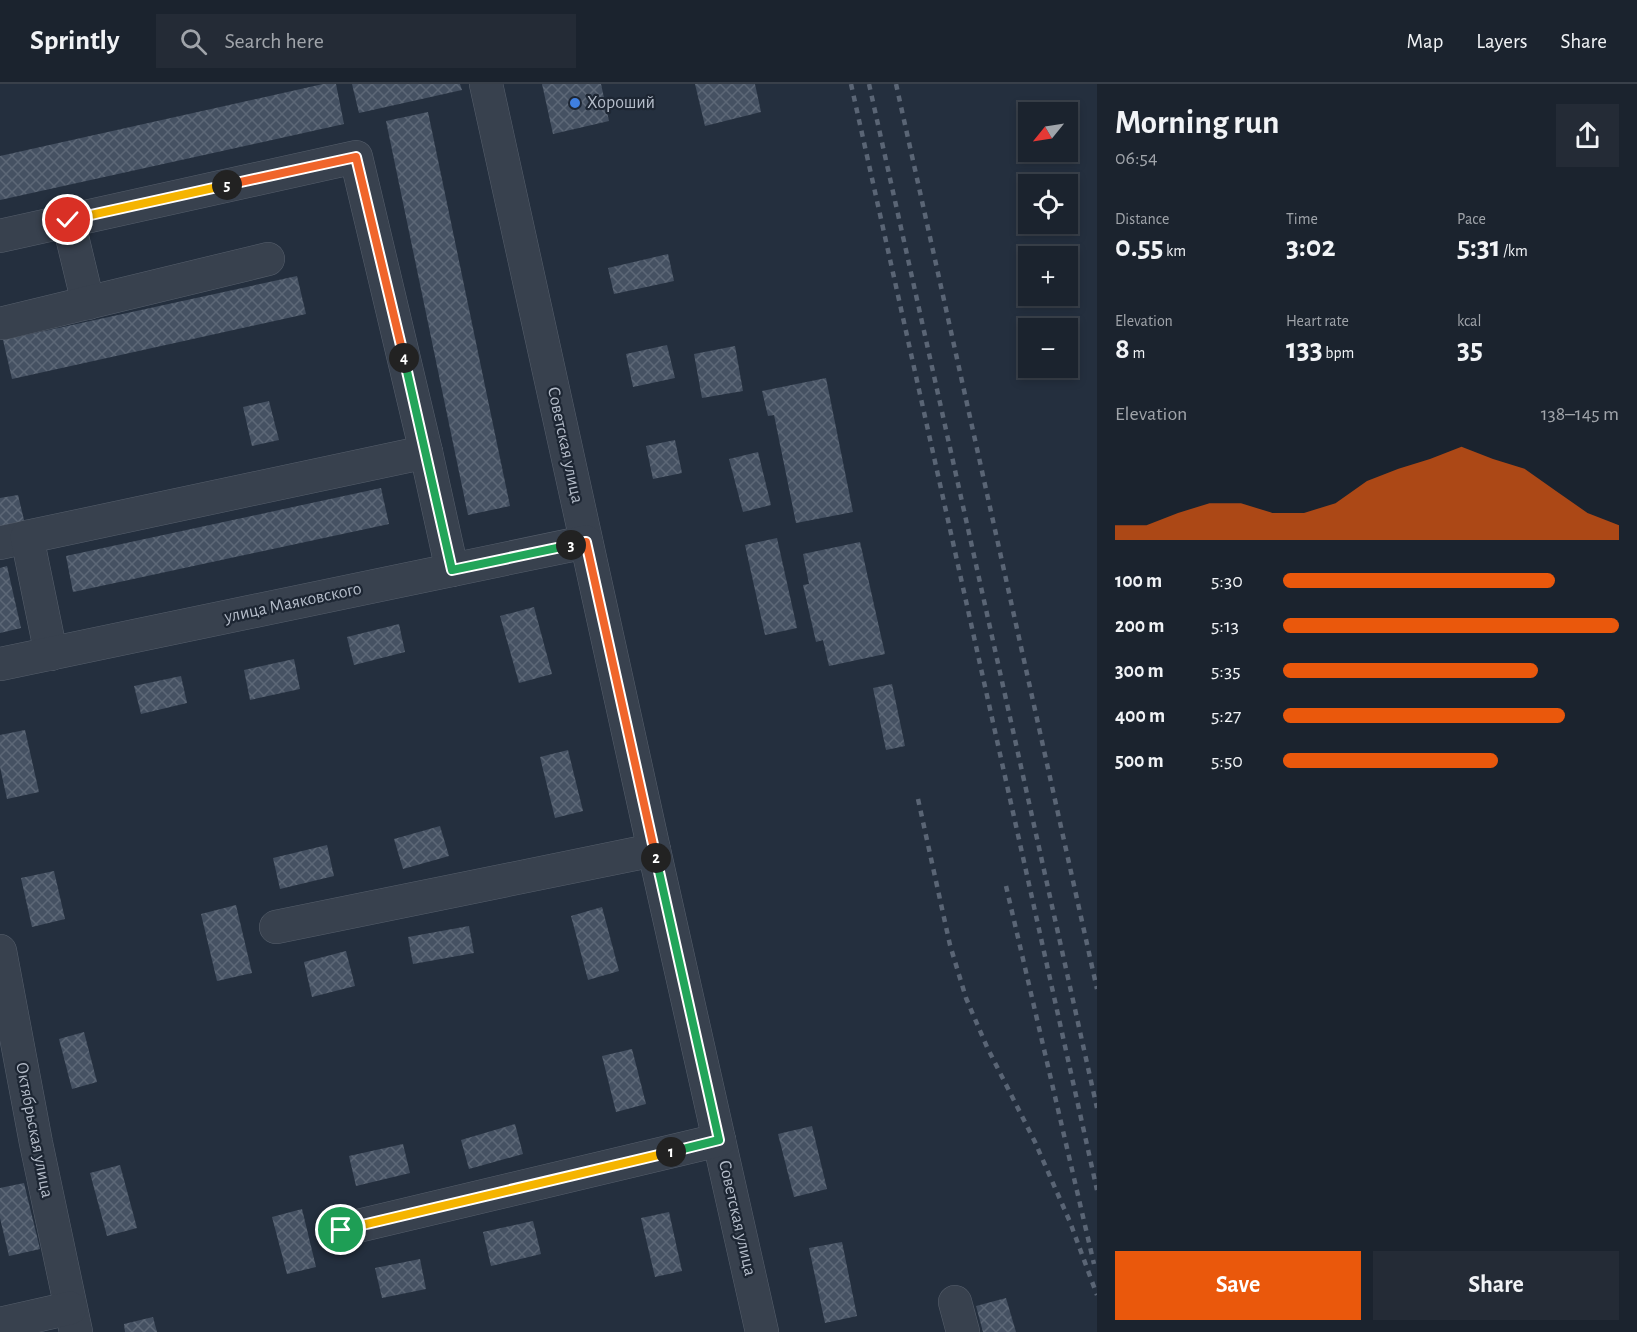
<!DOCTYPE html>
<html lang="en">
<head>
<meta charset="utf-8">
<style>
	:root { --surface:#1b232e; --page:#242b36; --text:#f1f3f6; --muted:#a0a4aa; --line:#39404a; --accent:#ea580c }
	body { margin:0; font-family:"Alegreya Sans",sans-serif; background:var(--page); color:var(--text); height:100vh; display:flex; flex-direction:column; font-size:22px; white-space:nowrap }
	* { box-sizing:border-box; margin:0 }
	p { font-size:20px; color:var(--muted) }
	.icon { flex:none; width:33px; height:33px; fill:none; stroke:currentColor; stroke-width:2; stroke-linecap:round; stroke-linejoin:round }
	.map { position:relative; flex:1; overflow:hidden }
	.panel { display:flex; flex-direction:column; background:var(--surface); width:540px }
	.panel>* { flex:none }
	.needle { width:39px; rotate:240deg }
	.controls { position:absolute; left:1018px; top:18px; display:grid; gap:12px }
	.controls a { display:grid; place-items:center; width:60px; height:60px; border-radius:0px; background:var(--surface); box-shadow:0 3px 9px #0003,0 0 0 2px var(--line); font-size:30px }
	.pin { position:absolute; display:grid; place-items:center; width:51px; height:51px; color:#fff; margin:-26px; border:3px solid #fff; border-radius:50%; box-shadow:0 2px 6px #0007 }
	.km { position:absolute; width:30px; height:30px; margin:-15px; border-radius:50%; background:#222; color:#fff; font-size:16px; line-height:30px; text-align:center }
	.round { display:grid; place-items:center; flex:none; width:63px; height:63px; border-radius:0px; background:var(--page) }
	.summary { display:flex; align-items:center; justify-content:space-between; height:102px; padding:0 18px }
	h1 { font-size:33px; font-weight:700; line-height:45px }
	.stats { display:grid; grid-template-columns:repeat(3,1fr); gap:9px; height:102px; padding:6px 18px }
	.stats div { display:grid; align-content:center }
	.stats b { font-size:30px; font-weight:700 }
	.stats small { font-size:16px; font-weight:400 }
	.stats p { font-size:16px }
	.chart { height:168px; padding:12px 18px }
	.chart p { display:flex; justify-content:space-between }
	.chart svg { width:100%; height:108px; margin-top:6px; fill:var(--accent); opacity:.7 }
	.cta { display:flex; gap:12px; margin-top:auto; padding:12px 18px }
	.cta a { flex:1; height:69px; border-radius:0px; background:var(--accent); color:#fff; font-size:24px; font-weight:700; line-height:69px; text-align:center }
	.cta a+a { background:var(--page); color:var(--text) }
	ul { padding:0 18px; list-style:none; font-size:20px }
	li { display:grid; grid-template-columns:96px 72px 1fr; align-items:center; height:45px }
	li i { height:15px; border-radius:8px; background:var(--accent) }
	header { display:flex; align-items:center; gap:36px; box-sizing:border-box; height:84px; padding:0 30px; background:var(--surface); border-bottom:2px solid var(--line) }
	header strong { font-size:28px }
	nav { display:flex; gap:33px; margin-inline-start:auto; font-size:21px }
	.search { width:420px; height:54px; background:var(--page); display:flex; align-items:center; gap:15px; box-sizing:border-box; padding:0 21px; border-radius:0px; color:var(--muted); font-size:22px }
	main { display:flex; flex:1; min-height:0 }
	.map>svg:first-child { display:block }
	.building { fill:url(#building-cross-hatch) }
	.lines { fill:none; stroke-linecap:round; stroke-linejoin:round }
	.minor-casing { stroke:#565f6c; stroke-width:34 }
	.minor { stroke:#38414e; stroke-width:33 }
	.rail { stroke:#5a6575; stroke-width:4.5; stroke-dasharray:6 6; stroke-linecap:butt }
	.split-1-casing { stroke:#fff; stroke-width:12 }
	.split-2-casing { stroke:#fff; stroke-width:12 }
	.split-3-casing { stroke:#fff; stroke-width:12 }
	.split-4-casing { stroke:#fff; stroke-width:12 }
	.split-5-casing { stroke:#fff; stroke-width:12 }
	.split-6-casing { stroke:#fff; stroke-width:12 }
	.split-1 { stroke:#f5b400; stroke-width:8 }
	.split-2 { stroke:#22a559; stroke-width:8 }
	.split-3 { stroke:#f0652b; stroke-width:8 }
	.split-4 { stroke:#22a559; stroke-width:8 }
	.split-5 { stroke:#f0652b; stroke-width:8 }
	.split-6 { stroke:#f5b400; stroke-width:8 }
	.shop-dot { fill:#3f7fe0; stroke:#1d2633; stroke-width:2 }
	.labels { text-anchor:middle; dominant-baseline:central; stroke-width:4.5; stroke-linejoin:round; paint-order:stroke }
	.poi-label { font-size:18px; fill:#b4bcc9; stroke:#1d2633; text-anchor:start }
	.street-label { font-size:18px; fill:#b4bcc9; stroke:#1d2633 }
</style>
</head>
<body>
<header>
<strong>Sprintly</strong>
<div class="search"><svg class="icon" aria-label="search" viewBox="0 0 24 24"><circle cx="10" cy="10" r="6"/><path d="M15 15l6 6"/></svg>Search here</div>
<nav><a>Map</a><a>Layers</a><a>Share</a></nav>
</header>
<main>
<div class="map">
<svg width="1097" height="1248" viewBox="0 0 1097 1248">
	<defs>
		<pattern id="building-cross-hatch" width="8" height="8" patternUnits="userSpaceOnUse" patternTransform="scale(1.5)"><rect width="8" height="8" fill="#455162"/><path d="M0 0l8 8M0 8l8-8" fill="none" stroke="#5d6877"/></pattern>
	</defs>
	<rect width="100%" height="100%" fill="#242f3e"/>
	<g class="building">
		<polygon points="323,0 336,0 344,40 0,116 0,72"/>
		<polygon points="352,0 460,0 462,6 359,29"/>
		<polygon points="542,0 601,0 609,37 553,50"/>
		<polygon points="695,0 755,0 761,28 705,42"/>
		<polygon points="428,28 510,422 468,431 386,37"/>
		<polygon points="668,170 674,197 614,210 608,184"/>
		<polygon points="297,192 306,230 12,295 3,256"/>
		<polygon points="667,261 675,294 633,303 626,270"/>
		<polygon points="735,262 743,307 702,314 694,270"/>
		<polygon points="826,294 853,428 796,439 774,331 768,332 762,307"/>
		<polygon points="269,317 279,356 252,362 243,323"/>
		<polygon points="675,356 682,389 653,395 646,362"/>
		<polygon points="758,368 771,421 743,428 729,375"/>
		<polygon points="381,404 389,440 73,508 66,472"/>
		<polygon points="18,411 25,440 0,445 0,414"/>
		<polygon points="777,454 797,544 765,551 745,461"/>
		<polygon points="860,458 885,570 829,582 823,556 816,558 803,501 809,500 803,470"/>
		<polygon points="7,482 21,544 0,549 0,484"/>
		<polygon points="534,523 552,590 519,599 500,532"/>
		<polygon points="399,540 405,568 354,581 347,553"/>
		<polygon points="294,575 300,605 250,616 244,586"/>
		<polygon points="181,592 187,619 141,630 134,602"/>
		<polygon points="892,600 905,662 886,666 873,604"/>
		<polygon points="25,646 39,708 7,715 0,683 0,651"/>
		<polygon points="568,666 583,727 555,734 540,673"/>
		<polygon points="440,742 449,772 403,785 394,755"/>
		<polygon points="327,761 334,792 280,805 273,774"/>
		<polygon points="54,787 65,835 32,843 21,794"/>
		<polygon points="236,821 252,889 217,897 201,830"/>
		<polygon points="602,823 619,887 588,896 571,832"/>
		<polygon points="469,842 474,869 413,880 408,853"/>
		<polygon points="346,867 355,902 312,913 304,878"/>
		<polygon points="84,948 97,998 72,1005 59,955"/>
		<polygon points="632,965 646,1020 616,1028 602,972"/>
		<polygon points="515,1040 523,1070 469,1085 461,1056"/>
		<polygon points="812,1042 827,1105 794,1113 778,1050"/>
		<polygon points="403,1060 410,1089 356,1102 349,1072"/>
		<polygon points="120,1081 137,1144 107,1152 90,1089"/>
		<polygon points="24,1099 40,1165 9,1172 0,1134 0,1104"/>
		<polygon points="302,1125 316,1183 287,1190 272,1133"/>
		<polygon points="669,1128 682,1187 655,1193 641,1134"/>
		<polygon points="533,1137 541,1170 491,1182 483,1148"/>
		<polygon points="842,1158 857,1232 825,1239 809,1164"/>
		<polygon points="420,1175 426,1205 382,1214 375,1184"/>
		<polygon points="1006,1214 1016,1248 983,1248 976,1222"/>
		<polygon points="153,1233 157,1248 125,1248 124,1240"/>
	</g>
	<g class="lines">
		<g class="minor-casing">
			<g id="minor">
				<polyline points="486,0 654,766 762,1248"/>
				<polyline points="68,136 88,219"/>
				<polyline points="0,152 356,73 426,368 452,486"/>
				<polyline points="4,239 268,175"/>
				<polyline points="0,459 27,453"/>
				<polyline points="51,570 27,453 426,368"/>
				<polyline points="0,580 586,458"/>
				<polyline points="276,843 654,766"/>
				<polyline points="0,867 36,1059 76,1248"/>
				<polyline points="341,1146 719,1056"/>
				<polyline points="955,1218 963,1248"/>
				<polyline points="0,1240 70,1224"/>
			</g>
		</g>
		<use href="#minor" class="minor"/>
		<g class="rail">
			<polyline points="851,0 1097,1106"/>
			<polyline points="869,0 1097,1024"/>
			<polyline points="896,0 1097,905"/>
			<polyline points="918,715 950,861 966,914 987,963 1035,1058 1070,1138 1097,1211"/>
			<polyline points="1006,802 1094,1180"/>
		</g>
	</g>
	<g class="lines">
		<g class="split-1-casing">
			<polyline id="split-1" points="341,1146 671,1068"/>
		</g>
		<g class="split-2-casing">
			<polyline id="split-2" points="656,774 719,1056 671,1068"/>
		</g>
		<g class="split-3-casing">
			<polyline id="split-3" points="571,461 586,458 656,774"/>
		</g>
		<g class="split-4-casing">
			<polyline id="split-4" points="404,274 452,486 571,461"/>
		</g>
		<g class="split-5-casing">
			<polyline id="split-5" points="227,101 356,73 404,274"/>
		</g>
		<g class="split-6-casing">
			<polyline id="split-6" points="68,136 227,101"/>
		</g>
		<use href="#split-1" class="split-1"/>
		<use href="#split-2" class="split-2"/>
		<use href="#split-3" class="split-3"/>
		<use href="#split-4" class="split-4"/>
		<use href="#split-5" class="split-5"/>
		<use href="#split-6" class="split-6"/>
	</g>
	<circle class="shop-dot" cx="575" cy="19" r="6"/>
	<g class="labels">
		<g class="poi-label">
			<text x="587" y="19">Хороший</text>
		</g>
		<g class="street-label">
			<text transform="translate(565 361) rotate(78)">Советская улица</text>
			<text transform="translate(293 519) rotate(-12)">улица Маяковского</text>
			<text transform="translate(34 1046) rotate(79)">Октябрьская улица</text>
			<text transform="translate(737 1134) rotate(77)">Советская улица</text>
		</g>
	</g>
</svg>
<div class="controls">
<a><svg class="needle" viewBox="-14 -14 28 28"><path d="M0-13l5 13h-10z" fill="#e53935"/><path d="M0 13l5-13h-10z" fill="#a0a4aa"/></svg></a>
<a><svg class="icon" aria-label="locate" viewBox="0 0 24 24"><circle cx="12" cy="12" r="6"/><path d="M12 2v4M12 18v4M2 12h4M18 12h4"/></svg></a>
<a>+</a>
<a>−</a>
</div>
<div class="pin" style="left:341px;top:1146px;background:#1e9e55"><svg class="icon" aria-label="arrive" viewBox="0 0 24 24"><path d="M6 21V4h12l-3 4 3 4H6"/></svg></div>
<div class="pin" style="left:68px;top:136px;background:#d93025"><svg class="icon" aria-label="check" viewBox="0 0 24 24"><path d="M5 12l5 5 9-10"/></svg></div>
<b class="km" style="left:671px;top:1068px">1</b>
<b class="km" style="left:656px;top:774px">2</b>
<b class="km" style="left:571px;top:461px">3</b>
<b class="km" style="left:404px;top:274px">4</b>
<b class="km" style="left:227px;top:101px">5</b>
</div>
<section class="panel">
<div class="summary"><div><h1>Morning run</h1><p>06:54</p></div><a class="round"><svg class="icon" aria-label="share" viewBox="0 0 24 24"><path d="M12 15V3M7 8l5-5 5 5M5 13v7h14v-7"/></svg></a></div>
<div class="stats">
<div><p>Distance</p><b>0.55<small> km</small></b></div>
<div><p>Time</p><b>3:02</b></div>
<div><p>Pace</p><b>5:31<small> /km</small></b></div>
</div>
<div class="stats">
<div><p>Elevation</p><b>8<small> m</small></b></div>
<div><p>Heart rate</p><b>133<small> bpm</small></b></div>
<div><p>kcal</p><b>35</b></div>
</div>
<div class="chart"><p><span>Elevation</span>138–145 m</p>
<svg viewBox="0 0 160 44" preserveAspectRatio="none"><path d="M0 44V38L10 38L20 33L30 29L40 29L50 33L60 33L70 29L80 20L90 15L100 11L110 6L120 11L130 15L140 24L150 33L160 38V44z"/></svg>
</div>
<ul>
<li><b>100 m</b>5:30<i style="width:81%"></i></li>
<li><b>200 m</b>5:13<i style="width:100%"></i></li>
<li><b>300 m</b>5:35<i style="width:76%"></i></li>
<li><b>400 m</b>5:27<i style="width:84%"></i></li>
<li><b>500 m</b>5:50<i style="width:64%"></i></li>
</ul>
<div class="cta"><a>Save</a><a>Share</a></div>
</section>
</main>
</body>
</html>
